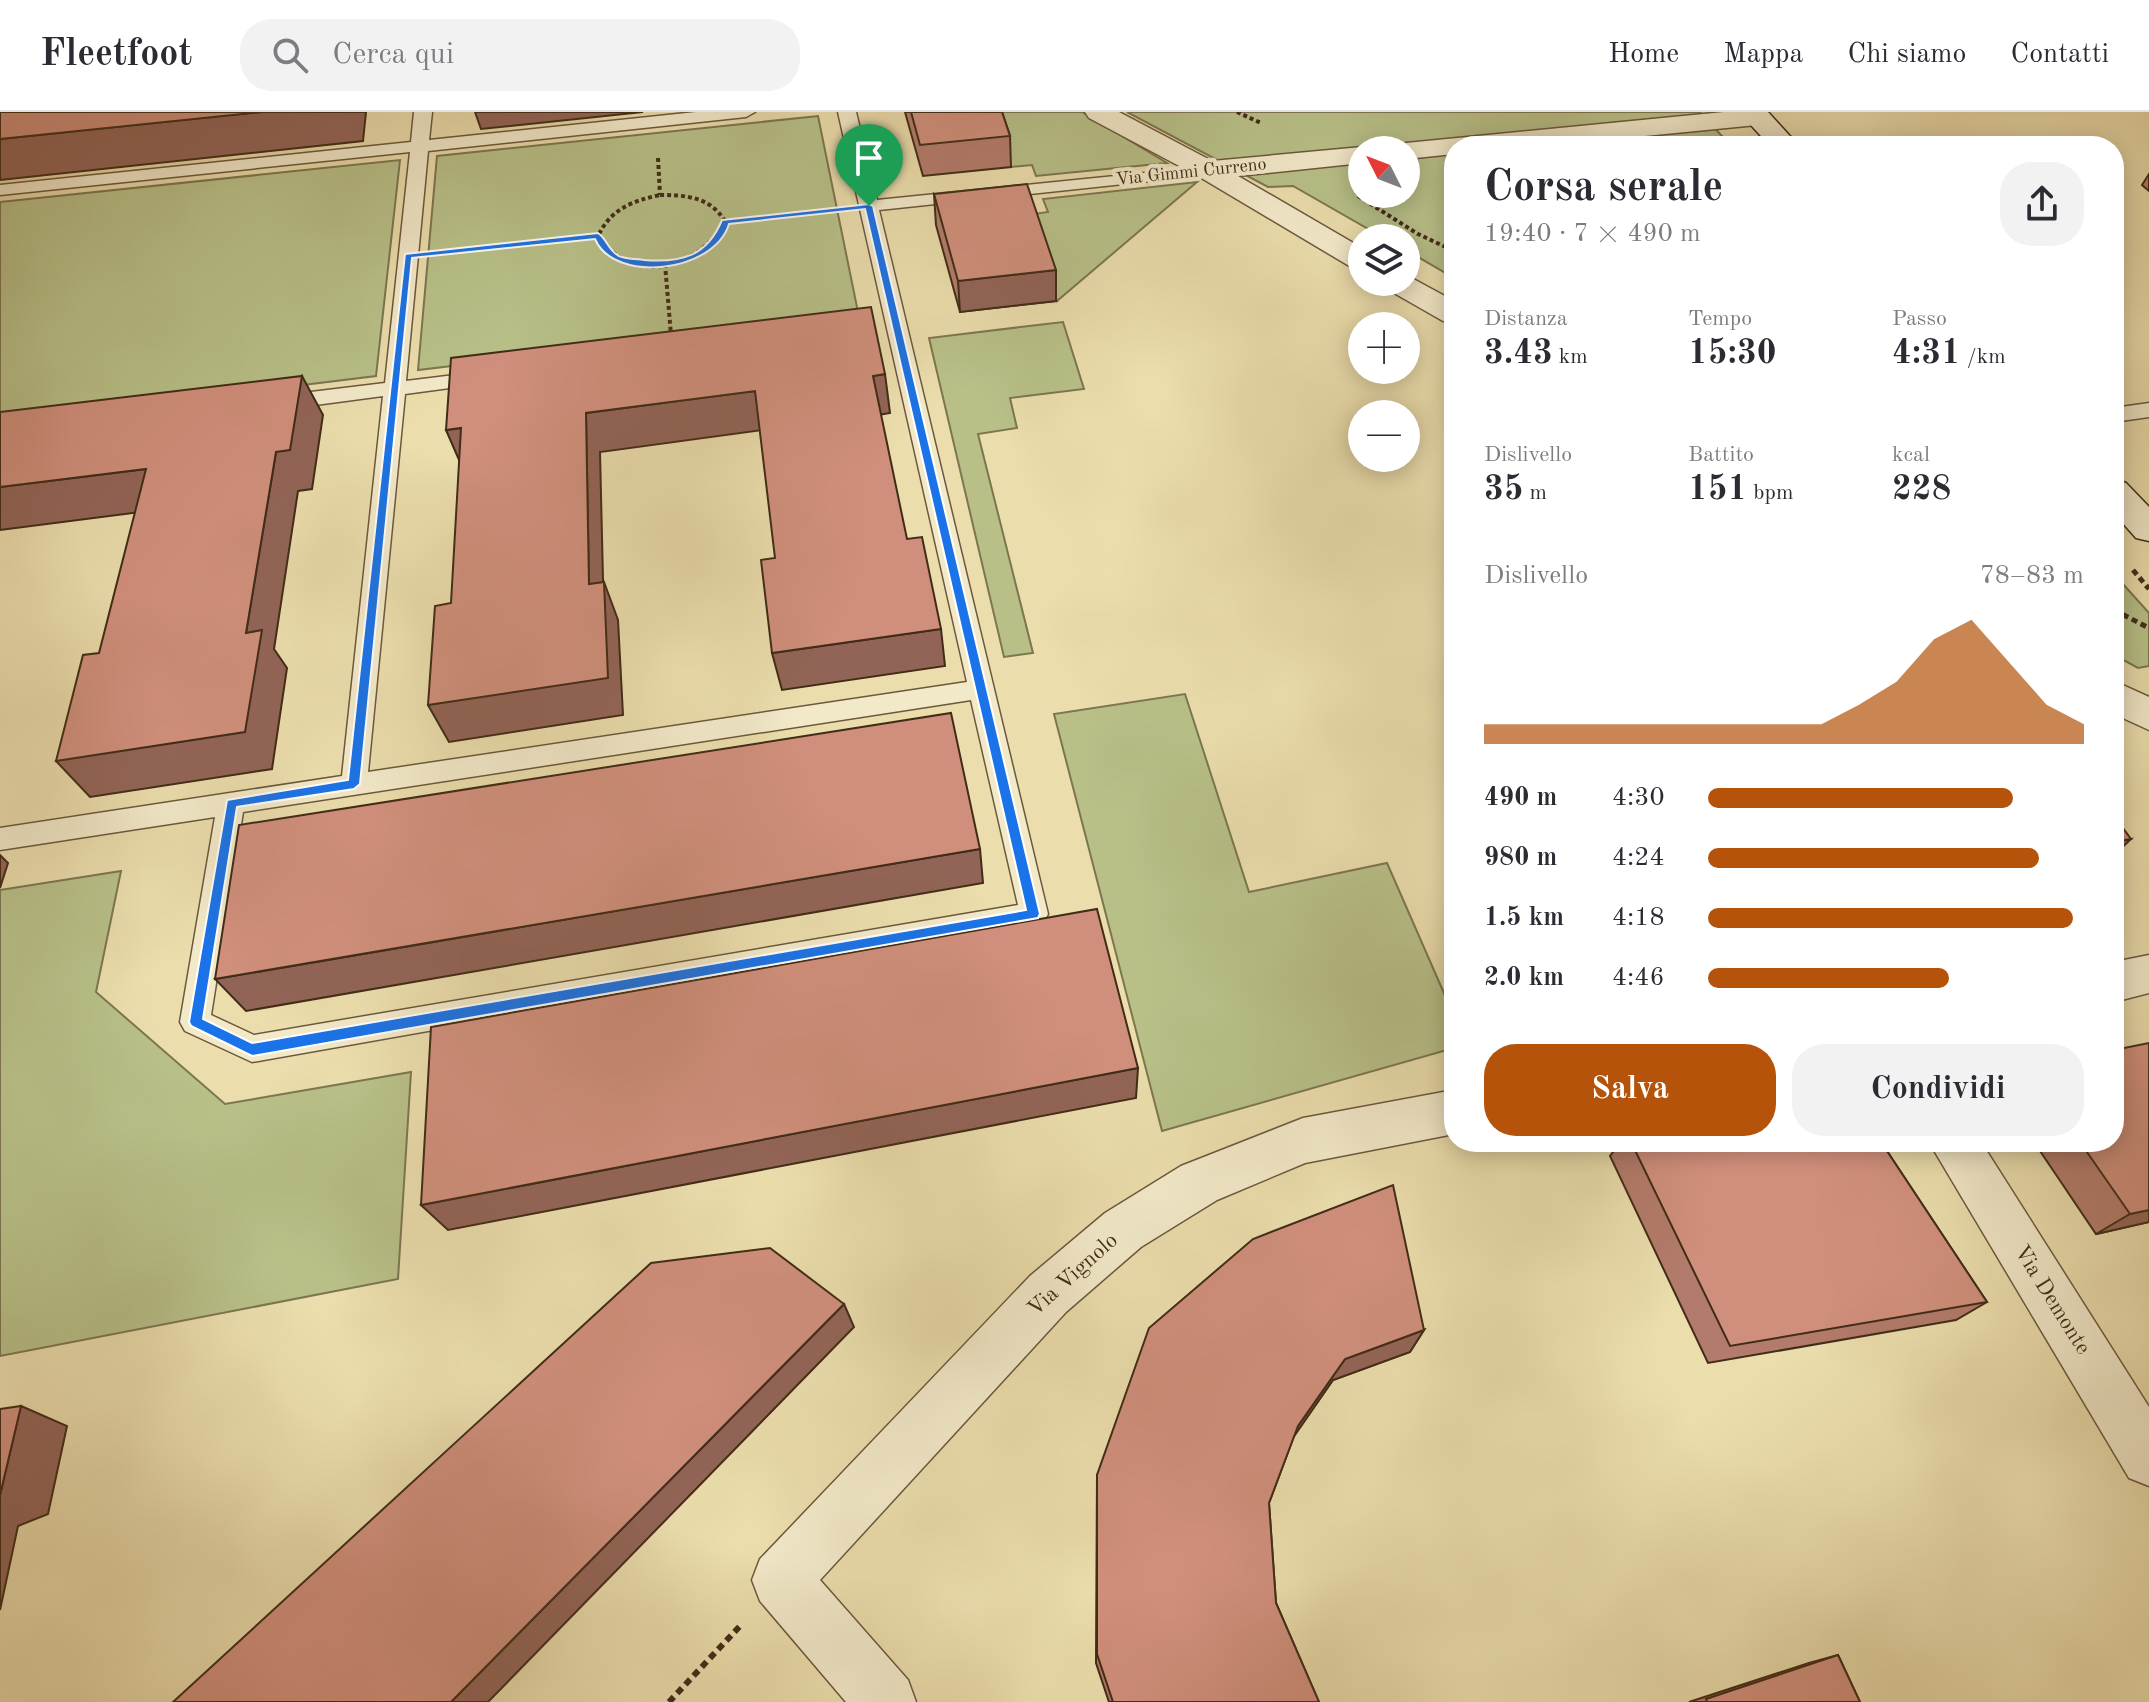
<!DOCTYPE html>
<html lang="it">
<head>
<meta charset="utf-8">
<style>
	:root { --surface:#fff; --page:#f2f2f3; --text:#2b2b33; --muted:#7c7c81; --line:#e1e1e2; --accent:#b45309 }
	body { margin:0; font-family:"Old Standard TT",serif; background:var(--page); color:var(--text); height:100vh; display:flex; flex-direction:column; font-size:30px; white-space:nowrap }
	* { box-sizing:border-box; margin:0 }
	p { font-size:26px; color:var(--muted) }
	.icon { flex:none; width:44px; height:44px; fill:none; stroke:currentColor; stroke-width:2; stroke-linecap:round; stroke-linejoin:round }
	.map { position:relative; flex:1; overflow:hidden }
	.drawer { position:absolute; left:1444px; top:24px; width:680px; height:1016px; display:flex; flex-direction:column; background:var(--surface); border-radius:32px; box-shadow:0 4px 20px #0003 }
	.drawer>* { flex:none }
	.needle { width:52px; rotate:312deg }
	.buttons { position:absolute; left:1348px; top:24px; display:grid; gap:16px }
	.buttons a { display:grid; place-items:center; width:72px; height:72px; border-radius:50%; background:var(--surface); box-shadow:0 4px 20px #0003; font-size:40px }
	.pin { position:absolute; display:grid; place-items:center; width:68px; height:68px; color:#fff; margin:-82px -34px; border-radius:50% 50% 50% 0; rotate:-45deg; box-shadow:0 0 8px #0007 }
	.pin .icon { rotate:45deg }
	.round { display:grid; place-items:center; flex:none; width:84px; height:84px; border-radius:32px; background:var(--page) }
	.overview { display:flex; align-items:center; justify-content:space-between; height:136px; padding:0 40px }
	h1 { font-size:44px; font-weight:800; line-height:60px }
	.figures { display:grid; grid-template-columns:repeat(3,1fr); gap:12px; height:136px; padding:8px 40px }
	.figures div { display:grid; align-content:center }
	.figures b { font-size:34px; font-weight:800 }
	.figures small { font-size:22px; font-weight:400 }
	.figures p { font-size:22px }
	.chart { height:224px; padding:16px 40px }
	.chart p { display:flex; justify-content:space-between }
	.chart svg { width:100%; height:144px; margin-top:8px; fill:var(--accent); opacity:.7 }
	.action { display:flex; gap:16px; margin-top:auto; padding:16px 40px }
	.action a { flex:1; height:92px; border-radius:32px; background:var(--accent); color:#fff; font-size:32px; font-weight:800; line-height:92px; text-align:center }
	.action a+a { background:var(--page); color:var(--text) }
	ul { padding:0 40px; list-style:none; font-size:26px }
	li { display:grid; grid-template-columns:128px 96px 1fr; align-items:center; height:60px }
	li i { height:20px; border-radius:10px; background:var(--accent) }
	header { display:flex; align-items:center; gap:48px; box-sizing:border-box; height:112px; padding:0 40px; background:var(--surface); border-bottom:2px solid var(--line) }
	header strong { font-size:38px }
	nav { display:flex; gap:44px; margin-inline-start:auto; font-size:28px }
	.search { width:560px; height:72px; background:var(--page); display:flex; align-items:center; gap:20px; box-sizing:border-box; padding:0 28px; border-radius:32px; color:var(--muted); font-size:30px }
	.map>svg:first-child { display:block }
	.green { fill:#b8c088; stroke:#7c7650; stroke-width:2; fill-rule:evenodd }
	.lines { fill:none; stroke-linecap:round; stroke-linejoin:round }
	.lane-casing { stroke:#6c583c; stroke-width:3 }
	.street-casing { stroke:#6c583c; stroke-width:3 }
	.secondary-casing { stroke:#412c17; stroke-width:3 }
	.path-far2 { stroke:#412c17; stroke-width:4; stroke-dasharray:4 3; stroke-linecap:butt }
	.path-far1 { stroke:#412c17; stroke-width:5; stroke-dasharray:6 4; stroke-linecap:butt }
	.path { stroke:#412c17; stroke-width:6; stroke-dasharray:7 5; stroke-linecap:butt }
	.lane { fill:#f2e9c9; fill-rule:evenodd }
	.street { fill:#f2e9c9; fill-rule:evenodd }
	.secondary { fill:#f2e9c9; fill-rule:evenodd }
	.wall { fill:#b37b6b; stroke:#412c17; stroke-width:2 }
	.shaded-wall { fill:#926457; stroke:#412c17; stroke-width:2 }
	.building { fill:#d08f7c; stroke:#412c17; stroke-width:2 }
	.route { fill:#1a73e8; stroke:#fff; stroke-width:2; fill-rule:evenodd }
	.labels { text-anchor:middle; dominant-baseline:central; stroke-width:8; stroke-linejoin:round; paint-order:stroke }
	.far-street-label { font-size:18px; fill:#412c17; stroke:#f2e9c9 }
	.street-label { font-size:22px; fill:#412c17; stroke:#f2e9c9 }
</style>
</head>
<body>
<header>
<strong>Fleetfoot</strong>
<div class="search"><svg class="icon" aria-label="search" viewBox="0 0 24 24"><circle cx="10" cy="10" r="6"/><path d="M15 15l6 6"/></svg>Cerca qui</div>
<nav><a>Home</a><a>Mappa</a><a>Chi siamo</a><a>Contatti</a></nav>
</header>
<div class="map">
<svg width="2149" height="1590" viewBox="0 0 2149 1590">
	<rect width="100%" height="100%" fill="#ebddac"/>
	<filter id="stains"><feTurbulence type="fractalNoise" baseFrequency=".0025" numOctaves="4"/><feColorMatrix values="0 0 0 0 .2 0 0 0 0 .09 0 0 0 0 .02 0 0 0 .5 -.17"/></filter>
	<radialGradient id="worn" r=".72"><stop offset=".6" stop-color="#630" stop-opacity="0"/><stop offset="1" stop-color="#630" stop-opacity=".3"/></radialGradient>
	<g class="green">
		<polygon points="993,0 1082,0 1167,51 1036,64 1032,53 1011,55"/>
		<path d="M1127,0H1700L1731,34H1454V166L1406,138V126H1384L1293,74L1268,75ZM1362,38H1406V82H1362Z"/>
		<polygon points="818,4 859,205 418,258 437,44"/>
		<polygon points="400,48 376,264 0,310 0,90"/>
		<polygon points="1197,70 1057,189 1027,103 1048,100 1043,87"/>
		<polygon points="1063,210 1084,277 1010,286 1017,316 978,322 1033,541 1004,545 929,226"/>
		<polygon points="2114,462 2149,501 2149,554 2138,556 2114,543"/>
		<polygon points="1185,582 1249,780 1387,751 1454,904 1454,936 1162,1019 1054,602"/>
		<polygon points="121,759 96,880 225,992 411,960 398,1167 0,1244 0,778"/>
	</g>
	<g class="lines">
		<g class="lane-casing">
			<g id="lane">
				<path d="M414,0H432L429,28L696,0H755L746,5L428,39L406,269L487,259L497,265L487,271L405,282L368,660L967,570L838,0H856L877,88L1214,54L1217,58L1214,62L1208,63L879,98L1048,802L1044,810L252,950L185,919L180,910L215,705L0,738V716L342,664L383,284L278,298L267,291L278,284L385,271L410,40L0,83V73L411,30ZM971,588L1018,793L254,923L211,903L243,700Z"/>
				<polygon points="2149,291 2149,305 2114,310 2114,296"/>
			</g>
		</g>
		<g class="street-casing">
			<g id="street">
				<polygon points="1085,0 1119,0 1212,49 1362,35 1372,37 1362,38 1362,51 1238,64 1362,136 1362,158 1351,155 1198,64 1089,6"/>
				<polygon points="1724,0 1767,0 1771,5 1767,11 1757,13 1543,34 1454,34 1454,42 1406,47 1406,38 1393,38 1396,33 1406,31"/>
				<polygon points="1406,163 1454,189 1454,211 1443,209 1387,177 1383,170 1406,170"/>
				<polygon points="2114,569 2149,585 2149,618 2114,602"/>
				<polygon points="2149,843 2149,881 2114,890 2114,850"/>
				<polygon points="1454,978 1454,1022 1305,1051 1217,1088 1141,1135 1066,1200 820,1468 908,1568 916,1590 846,1590 760,1489 752,1468 760,1447 1030,1164 1105,1101 1181,1054 1303,1006"/>
				<polygon points="1929,1030 1981,1030 2149,1295 2149,1374 2129,1366"/>
			</g>
		</g>
		<g class="secondary-casing">
			<g id="secondary">
				<polygon points="1739,0 1768,0 1799,34 1770,34"/>
				<polygon points="2114,367 2126,371 2149,395 2149,429 2136,426 2114,401"/>
			</g>
		</g>
		<g class="path-far2">
			<polyline points="1237,0 1261,11"/>
			<polyline points="658,46 660,83"/>
			<path d="M660,83C686,83 710,85 725,109C699,158 632,174 598,124C611,97 632,89 660,83Z"/>
			<polyline points="1358,84 1418,122 1454,139"/>
			<polyline points="725,109 828,99"/>
			<polyline points="448,140 598,124"/>
			<polyline points="665,152 671,223"/>
		</g>
		<g class="path-far1">
			<polyline points="2133,458 2149,477"/>
			<polyline points="2114,498 2149,516"/>
		</g>
		<polyline class="path" points="669,1590 740,1514"/>
		<use href="#lane" class="lane"/>
		<use href="#street" class="street"/>
		<use href="#secondary" class="secondary"/>
	</g>
	<g class="wall">
		<polygon points="905,0 1002,0 1010,24 1011,55 923,64"/>
		<polygon points="2149,62 2149,79 2142,73"/>
		<polygon points="934,82 1056,189 960,200 936,113"/>
		<polygon points="1621,1030 1881,1030 1987,1190 1956,1208 1708,1251 1610,1044"/>
		<polygon points="2034,1030 2114,1030 2149,1110 2096,1122"/>
		<polygon points="1424,1218 1410,1240 1333,1268 1294,1324 1269,1391 1276,1491 1319,1590 1109,1590 1096,1551 1097,1363"/>
		<polygon points="1838,1543 1860,1590 1689,1590 1809,1551"/>
	</g>
	<g class="shaded-wall">
		<polygon points="262,0 366,0 363,29 0,68 0,27"/>
		<polygon points="475,0 643,0 481,17"/>
		<polygon points="1056,158 1056,189 960,200 958,169"/>
		<polygon points="885,262 890,301 878,303 873,264"/>
		<polygon points="302,264 323,303 312,377 298,379 274,537 287,556 272,657 90,685 56,649 246,521 276,340"/>
		<polygon points="755,279 763,318 600,340 604,510 589,472 586,301"/>
		<polygon points="461,316 463,357 446,318"/>
		<polygon points="146,357 172,396 0,418 0,375"/>
		<polygon points="604,470 618,508 623,603 449,630 428,593"/>
		<polygon points="941,517 945,554 782,578 772,541"/>
		<polygon points="2131,727 2114,743 2114,730"/>
		<polygon points="980,737 983,771 246,899 215,867"/>
		<polygon points="0,743 8,751 0,776"/>
		<polygon points="1138,956 1136,986 448,1118 421,1093"/>
		<polygon points="2149,1098 2149,1110 2096,1122 2130,1102"/>
		<polygon points="844,1192 854,1215 488,1590 451,1590"/>
		<polygon points="1424,1218 1410,1240 1333,1268 1288,1333 1298,1314 1345,1247"/>
		<polygon points="21,1294 67,1314 48,1402 18,1414 0,1498 0,1383"/>
	</g>
	<g class="building">
		<polygon points="0,0 262,0 0,27"/>
		<polygon points="911,0 1002,0 1010,24 920,33"/>
		<polygon points="1027,72 1056,158 958,169 934,82"/>
		<polygon points="871,195 885,262 873,264 907,427 922,425 941,517 772,541 761,448 775,446 755,279 586,301 589,472 604,470 608,566 428,593 435,494 451,491 461,316 446,318 451,246"/>
		<polygon points="302,264 290,338 276,340 246,521 262,518 245,620 56,649 83,543 99,541 146,357 0,375 0,300"/>
		<polygon points="951,601 980,737 215,867 239,713"/>
		<polygon points="2114,704 2131,727 2114,730"/>
		<polygon points="1097,797 1138,956 421,1093 431,915"/>
		<polygon points="2149,931 2149,1098 2130,1102 2080,1030 2114,1030 2114,938"/>
		<polygon points="1631,1030 1881,1030 1987,1190 1730,1234"/>
		<polygon points="1393,1073 1424,1218 1345,1247 1298,1314 1269,1391 1276,1491 1319,1590 1113,1590 1097,1542 1097,1363 1149,1216 1253,1127"/>
		<polygon points="770,1136 844,1192 451,1590 173,1590 651,1151"/>
		<polygon points="21,1294 0,1383 0,1297"/>
		<polygon points="1838,1543 1860,1590 1707,1590 1706,1587"/>
	</g>
	<path class="route" d="M869,92L873,94L1040,802L1038,806L252,944L191,914L189,910L227,688L348,668L405,142L598,121C607,127 608,138 619,144C626,147 636,147 644,148C682,151 707,144 722,108ZM865,97L1026,798L252,931L203,907L237,695L354,677L360,672L412,146L595,127C614,172 714,161 729,112Z"/>
	<g class="labels">
		<g class="far-street-label">
			<text transform="translate(1191 60) rotate(-6)">Via Gimmi Curreno</text>
		</g>
		<g class="street-label">
			<text transform="translate(1073 1163) rotate(-42)">Via Vignolo</text>
			<text transform="translate(2052 1188) rotate(58)">Via Demonte</text>
		</g>
	</g>
	<rect width="100%" height="100%" filter="url(#stains)"/>
	<rect width="100%" height="100%" fill="url(#worn)"/>
</svg>
<div class="buttons">
<a><svg class="needle" viewBox="-14 -14 28 28"><path d="M0-13l5 13h-10z" fill="#e53935"/><path d="M0 13l5-13h-10z" fill="#7c7c81"/></svg></a>
<a><svg class="icon" aria-label="layers" viewBox="0 0 24 24"><path d="M12 4l9 5-9 5-9-5zM3 14l9 5 9-5"/></svg></a>
<a>+</a>
<a>−</a>
</div>
<div class="pin" style="left:869px;top:94px;background:#1e9e55"><svg class="icon" aria-label="arrive" viewBox="0 0 24 24"><path d="M6 21V4h12l-3 4 3 4H6"/></svg></div>
<section class="drawer">
<div class="overview"><div><h1>Corsa serale</h1><p>19:40 · 7 × 490 m</p></div><a class="round"><svg class="icon" aria-label="share" viewBox="0 0 24 24"><path d="M12 15V3M7 8l5-5 5 5M5 13v7h14v-7"/></svg></a></div>
<div class="figures">
<div><p>Distanza</p><b>3.43<small> km</small></b></div>
<div><p>Tempo</p><b>15:30</b></div>
<div><p>Passo</p><b>4:31<small> /km</small></b></div>
</div>
<div class="figures">
<div><p>Dislivello</p><b>35<small> m</small></b></div>
<div><p>Battito</p><b>151<small> bpm</small></b></div>
<div><p>kcal</p><b>228</b></div>
</div>
<div class="chart"><p><span>Dislivello</span>78–83 m</p>
<svg viewBox="0 0 160 44" preserveAspectRatio="none"><path d="M0 44V38L10 38L20 38L30 38L40 38L50 38L60 38L70 38L80 38L90 38L100 32L110 25L120 12L130 6L140 19L150 32L160 38V44z"/></svg>
</div>
<ul>
<li><b>490 m</b>4:30<i style="width:81%"></i></li>
<li><b>980 m</b>4:24<i style="width:88%"></i></li>
<li><b>1.5 km</b>4:18<i style="width:97%"></i></li>
<li><b>2.0 km</b>4:46<i style="width:64%"></i></li>
</ul>
<div class="action"><a>Salva</a><a>Condividi</a></div>
</section>
</div>
</body>
</html>
